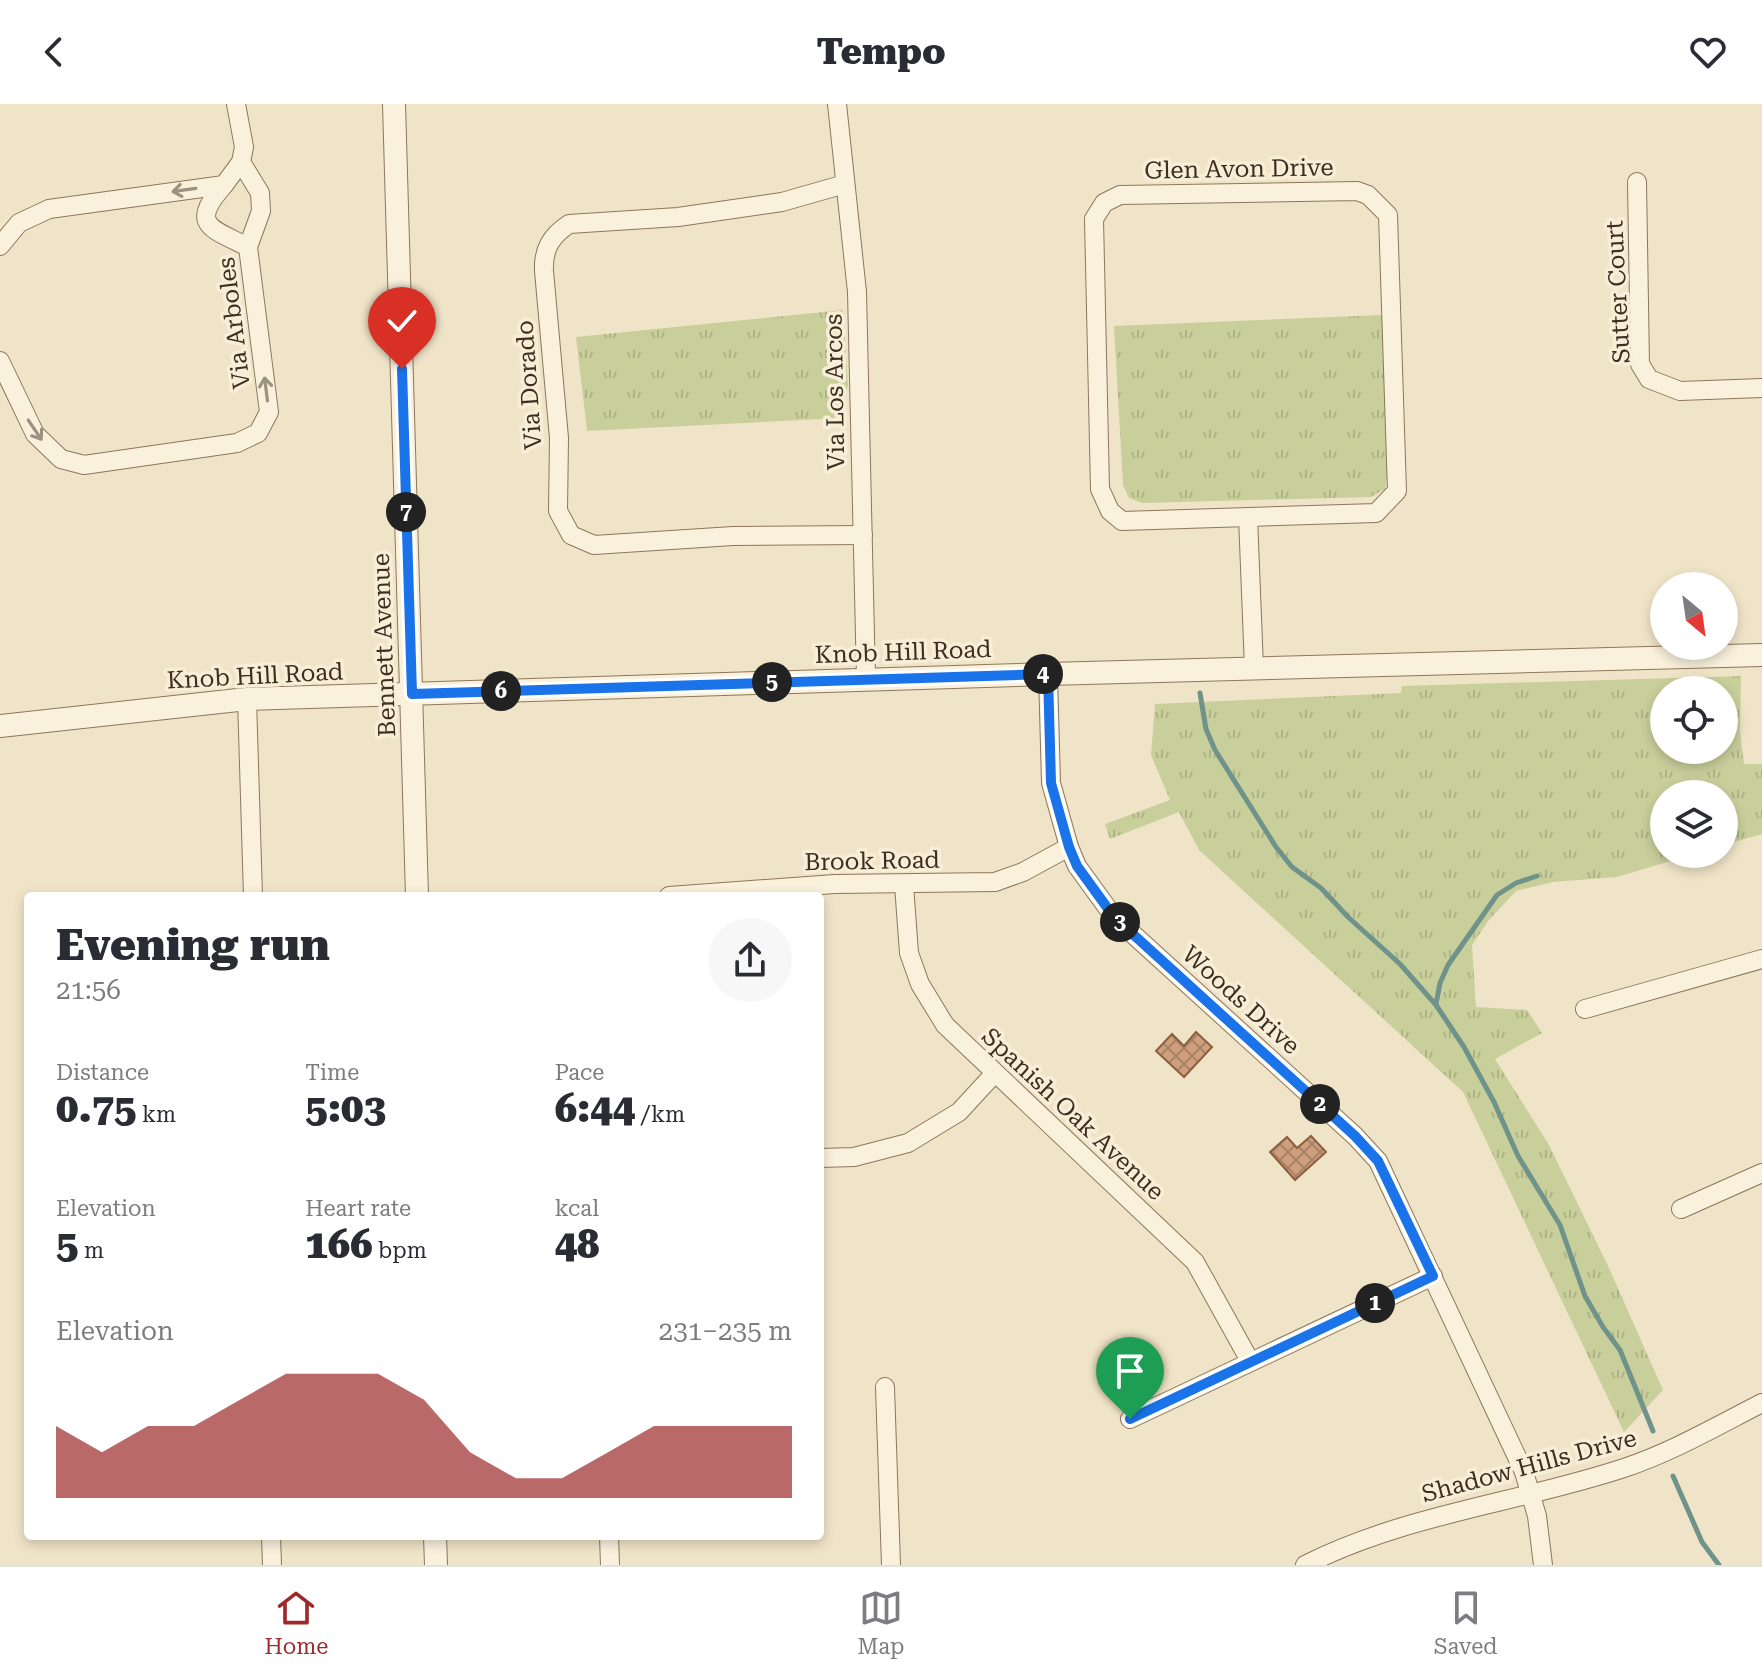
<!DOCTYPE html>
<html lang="en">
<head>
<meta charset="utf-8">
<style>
	:root { --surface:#fff; --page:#f7f7f7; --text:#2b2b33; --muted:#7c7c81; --line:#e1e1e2; --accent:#9e2a2b }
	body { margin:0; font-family:"Roboto Serif",serif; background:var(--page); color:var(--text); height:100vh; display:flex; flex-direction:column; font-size:30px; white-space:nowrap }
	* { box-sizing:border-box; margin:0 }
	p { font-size:26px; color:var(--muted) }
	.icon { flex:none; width:44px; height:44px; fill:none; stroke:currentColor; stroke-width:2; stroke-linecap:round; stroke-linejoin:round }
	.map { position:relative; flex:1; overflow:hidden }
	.sheet { position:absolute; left:24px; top:788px; width:800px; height:648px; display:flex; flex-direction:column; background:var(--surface); border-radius:8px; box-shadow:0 4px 12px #0003 }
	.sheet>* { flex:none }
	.needle { width:52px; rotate:151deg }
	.buttons { position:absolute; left:1650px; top:468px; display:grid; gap:16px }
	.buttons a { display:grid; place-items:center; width:88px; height:88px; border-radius:50%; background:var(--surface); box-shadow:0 4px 12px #0003; font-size:40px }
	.pin { position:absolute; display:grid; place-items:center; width:68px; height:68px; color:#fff; margin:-82px -34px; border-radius:50% 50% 50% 0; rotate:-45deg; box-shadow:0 0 8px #0007 }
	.pin .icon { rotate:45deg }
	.km { position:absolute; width:40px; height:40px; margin:-20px; border-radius:50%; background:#222; color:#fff; font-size:22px; line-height:40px; text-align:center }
	.round { display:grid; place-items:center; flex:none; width:84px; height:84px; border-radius:42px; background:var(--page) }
	.summary { display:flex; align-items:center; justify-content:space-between; height:136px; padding:0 32px }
	h1 { font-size:44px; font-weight:800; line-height:60px }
	.stats { display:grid; grid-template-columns:repeat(3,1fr); gap:12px; height:136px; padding:8px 32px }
	.stats div { display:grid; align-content:center }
	.stats b { font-size:40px; font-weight:800 }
	.stats small { font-size:22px; font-weight:400 }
	.stats p { font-size:22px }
	.chart { height:224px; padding:16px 32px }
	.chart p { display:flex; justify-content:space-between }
	.chart svg { width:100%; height:144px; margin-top:8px; fill:var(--accent); opacity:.7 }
	header { display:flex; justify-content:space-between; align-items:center; height:104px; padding:0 32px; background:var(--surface); font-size:36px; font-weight:800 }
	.tabs { display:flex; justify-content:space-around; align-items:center; height:112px; border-top:2px solid var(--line); background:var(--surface); font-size:22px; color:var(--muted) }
	.tabs a { display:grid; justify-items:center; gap:4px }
	.tabs .active { color:var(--accent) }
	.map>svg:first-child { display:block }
	.park { fill:url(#park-tufts); fill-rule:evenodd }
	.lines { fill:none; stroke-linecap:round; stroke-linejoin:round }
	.stream { stroke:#6f938a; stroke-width:5 }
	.building { fill:url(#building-cross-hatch); stroke:#8d5f41; stroke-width:2 }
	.minor-casing { stroke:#8d765c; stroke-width:20 }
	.tertiary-casing { stroke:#8d765c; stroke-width:24 }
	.minor { stroke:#faf1dc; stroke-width:18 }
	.tertiary { stroke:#faf1dc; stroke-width:22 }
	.oneway { stroke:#9c907e }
	.route-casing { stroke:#fff; stroke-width:16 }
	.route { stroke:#1a73e8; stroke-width:10 }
	.labels { text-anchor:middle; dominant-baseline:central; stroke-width:7; stroke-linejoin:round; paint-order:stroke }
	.street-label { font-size:24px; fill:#3d2e20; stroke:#f7eed8 }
</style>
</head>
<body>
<header><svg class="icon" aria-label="back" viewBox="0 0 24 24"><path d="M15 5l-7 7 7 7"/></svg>Tempo<svg class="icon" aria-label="heart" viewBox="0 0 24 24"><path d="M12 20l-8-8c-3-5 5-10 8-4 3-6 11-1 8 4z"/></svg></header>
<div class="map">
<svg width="1762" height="1461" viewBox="0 0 1762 1461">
	<defs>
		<pattern id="park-tufts" width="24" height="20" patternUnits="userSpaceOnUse" patternTransform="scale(2)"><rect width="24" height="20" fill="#c9cf9b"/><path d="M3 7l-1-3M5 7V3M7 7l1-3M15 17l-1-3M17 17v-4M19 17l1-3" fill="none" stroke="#aeb285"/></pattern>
		<pattern id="building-cross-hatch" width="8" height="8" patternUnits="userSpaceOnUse" patternTransform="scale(2)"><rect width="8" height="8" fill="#cf9f7d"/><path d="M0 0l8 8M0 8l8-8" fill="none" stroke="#a98266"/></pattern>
	</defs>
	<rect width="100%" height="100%" fill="#f0e4c8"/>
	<g class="park">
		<polygon points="843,206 848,280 842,314 587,327 576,233"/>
		<polygon points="1382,211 1388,368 1385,385 1371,393 1142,399 1129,394 1123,381 1114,222"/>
		<path d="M1741,572L1740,628L1744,660H1762V730L1724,741V690H1664V750H1694L1617,773L1553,778L1516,787L1489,816L1472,841L1476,903L1527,906L1542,929L1495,955L1549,1041L1609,1164L1663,1286L1624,1328L1463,988L1199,746L1179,708L1110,735L1105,720L1170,696L1151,651L1155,600L1401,589L1402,582ZM1724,586V646H1664V586Z"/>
	</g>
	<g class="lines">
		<g class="stream">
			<polyline points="1200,589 1206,625 1215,646 1276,743 1292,763 1321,784 1348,813 1400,860 1436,901 1464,943 1494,998 1518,1052 1560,1121 1585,1192 1603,1223 1620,1246 1653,1327"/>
			<polyline points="1436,900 1440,879 1448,861 1497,791 1516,779 1537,772"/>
			<polyline points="1673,1372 1702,1438 1719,1461"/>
		</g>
	</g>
	<g class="building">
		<polygon points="1196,928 1212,943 1184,973 1156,947 1172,930 1184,942"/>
		<polygon points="1311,1032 1326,1048 1295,1076 1270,1048 1287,1033 1297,1044"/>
	</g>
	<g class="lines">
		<g class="minor-casing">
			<g id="minor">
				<polyline points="236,0 244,43 241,58"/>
				<polyline points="837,0 857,188 866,575"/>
				<polyline points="1637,78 1640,260 1649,275 1680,287 1762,284"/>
				<path d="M845,80L782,98L678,113L569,120C551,132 543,145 544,167L559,334L558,407L571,431L594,441L733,432L863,431"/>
				<path d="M224,81C189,121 210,124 248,143"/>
				<polygon points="1357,87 1368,91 1388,111 1397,387 1376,409 1122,417 1110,407 1100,385 1094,115 1104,99 1120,91"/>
				<polyline points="0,142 19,119 49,105 224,81 241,58 260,89 261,107 248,143 269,308 258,329 237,339 84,361 61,355 35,330 0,257"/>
				<polyline points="1248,413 1254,564"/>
				<polyline points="1048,570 1051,679 1069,743 1077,762 1114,813 1355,1032 1378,1057 1524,1368 1537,1412 1543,1461"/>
				<polyline points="247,595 253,792"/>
				<polyline points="904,781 909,849 920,880 945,921 1195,1158 1250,1257"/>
				<polyline points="669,792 835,780 995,778 1023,768 1069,743"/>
				<polyline points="1585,905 1762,855"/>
				<polyline points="820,1054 854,1053 908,1039 959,1008 994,970"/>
				<polyline points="1681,1105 1762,1069"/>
				<polyline points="885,1283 891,1461"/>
				<polyline points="1130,1315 1433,1172"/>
				<polyline points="271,1432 272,1461"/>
				<polyline points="609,1432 610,1461"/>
				<path d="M1305,1461C1406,1410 1518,1399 1624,1364C1672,1348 1717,1322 1762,1299"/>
			</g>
		</g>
		<g class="tertiary-casing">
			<g id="tertiary">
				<polyline points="394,0 417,792"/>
				<polyline points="0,622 247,595 1048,570 1762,551"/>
				<polyline points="435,1432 436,1461"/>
			</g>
		</g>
		<use href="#minor" class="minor"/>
		<use href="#tertiary" class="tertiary"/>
	</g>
	<defs><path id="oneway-shaft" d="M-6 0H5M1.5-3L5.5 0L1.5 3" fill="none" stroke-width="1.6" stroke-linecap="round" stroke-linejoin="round" transform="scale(2)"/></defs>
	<g class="oneway">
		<use href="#oneway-shaft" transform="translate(184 86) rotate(172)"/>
		<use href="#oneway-shaft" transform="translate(266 285) rotate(-97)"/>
		<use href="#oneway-shaft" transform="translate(35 326) rotate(56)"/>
	</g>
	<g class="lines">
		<g class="route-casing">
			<polyline id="route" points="402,265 412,590 1048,570 1051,679 1069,743 1077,762 1114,813 1355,1032 1378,1057 1433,1172 1130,1315"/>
		</g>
		<use href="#route" class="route"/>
	</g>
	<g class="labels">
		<g class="street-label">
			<text transform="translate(1239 65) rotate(-1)">Glen Avon Drive</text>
			<text transform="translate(1618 188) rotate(-93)">Sutter Court</text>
			<text transform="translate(234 219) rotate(-97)">Via Arboles</text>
			<text transform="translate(529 281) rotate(-94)">Via Dorado</text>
			<text transform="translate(835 288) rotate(-91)">Via Los Arcos</text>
			<text transform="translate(384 541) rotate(-92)">Bennett Avenue</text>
			<text transform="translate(903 548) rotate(-2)">Knob Hill Road</text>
			<text transform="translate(255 572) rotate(-3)">Knob Hill Road</text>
			<text transform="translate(872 757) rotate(-1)">Brook Road</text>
			<text transform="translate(1241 896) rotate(42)">Woods Drive</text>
			<text transform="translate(1073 1010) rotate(43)">Spanish Oak Avenue</text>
			<text transform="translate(1529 1362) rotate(-15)">Shadow Hills Drive</text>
		</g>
	</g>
</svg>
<div class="buttons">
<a><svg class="needle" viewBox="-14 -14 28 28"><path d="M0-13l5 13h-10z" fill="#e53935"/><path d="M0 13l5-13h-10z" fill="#7c7c81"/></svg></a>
<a><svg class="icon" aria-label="locate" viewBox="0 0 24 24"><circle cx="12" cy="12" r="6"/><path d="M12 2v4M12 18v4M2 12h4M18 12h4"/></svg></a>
<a><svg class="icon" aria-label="layers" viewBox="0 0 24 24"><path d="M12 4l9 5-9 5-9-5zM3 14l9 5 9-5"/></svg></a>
</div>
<div class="pin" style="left:1130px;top:1315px;background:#1e9e55"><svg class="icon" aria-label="arrive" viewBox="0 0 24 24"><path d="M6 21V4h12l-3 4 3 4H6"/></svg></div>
<div class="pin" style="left:402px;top:265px;background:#d93025"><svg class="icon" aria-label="check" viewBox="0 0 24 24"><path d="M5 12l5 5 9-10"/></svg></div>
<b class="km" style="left:1375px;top:1199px">1</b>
<b class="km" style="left:1320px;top:1000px">2</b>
<b class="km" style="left:1120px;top:818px">3</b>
<b class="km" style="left:1043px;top:570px">4</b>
<b class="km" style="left:772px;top:578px">5</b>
<b class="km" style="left:501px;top:587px">6</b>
<b class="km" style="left:406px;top:408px">7</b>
<section class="sheet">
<div class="summary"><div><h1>Evening run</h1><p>21:56</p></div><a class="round"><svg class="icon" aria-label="share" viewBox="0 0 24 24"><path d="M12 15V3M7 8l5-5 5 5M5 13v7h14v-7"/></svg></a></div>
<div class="stats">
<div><p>Distance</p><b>0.75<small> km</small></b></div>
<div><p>Time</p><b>5:03</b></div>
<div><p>Pace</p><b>6:44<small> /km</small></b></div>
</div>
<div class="stats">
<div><p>Elevation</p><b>5<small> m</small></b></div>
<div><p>Heart rate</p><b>166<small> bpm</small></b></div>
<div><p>kcal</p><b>48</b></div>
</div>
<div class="chart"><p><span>Elevation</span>231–235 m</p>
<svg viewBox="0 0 160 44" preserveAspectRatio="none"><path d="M0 44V22L10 30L20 22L30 22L40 14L50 6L60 6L70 6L80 14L90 30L100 38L110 38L120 30L130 22L140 22L150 22L160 22V44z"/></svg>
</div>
</section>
</div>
<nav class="tabs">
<a class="active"><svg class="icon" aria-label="home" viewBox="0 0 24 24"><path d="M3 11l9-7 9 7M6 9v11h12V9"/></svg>Home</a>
<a><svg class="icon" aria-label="map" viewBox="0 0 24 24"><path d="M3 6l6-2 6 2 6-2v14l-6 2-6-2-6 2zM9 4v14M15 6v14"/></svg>Map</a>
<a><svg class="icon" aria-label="saved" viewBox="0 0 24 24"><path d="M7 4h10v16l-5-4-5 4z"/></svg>Saved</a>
</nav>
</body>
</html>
